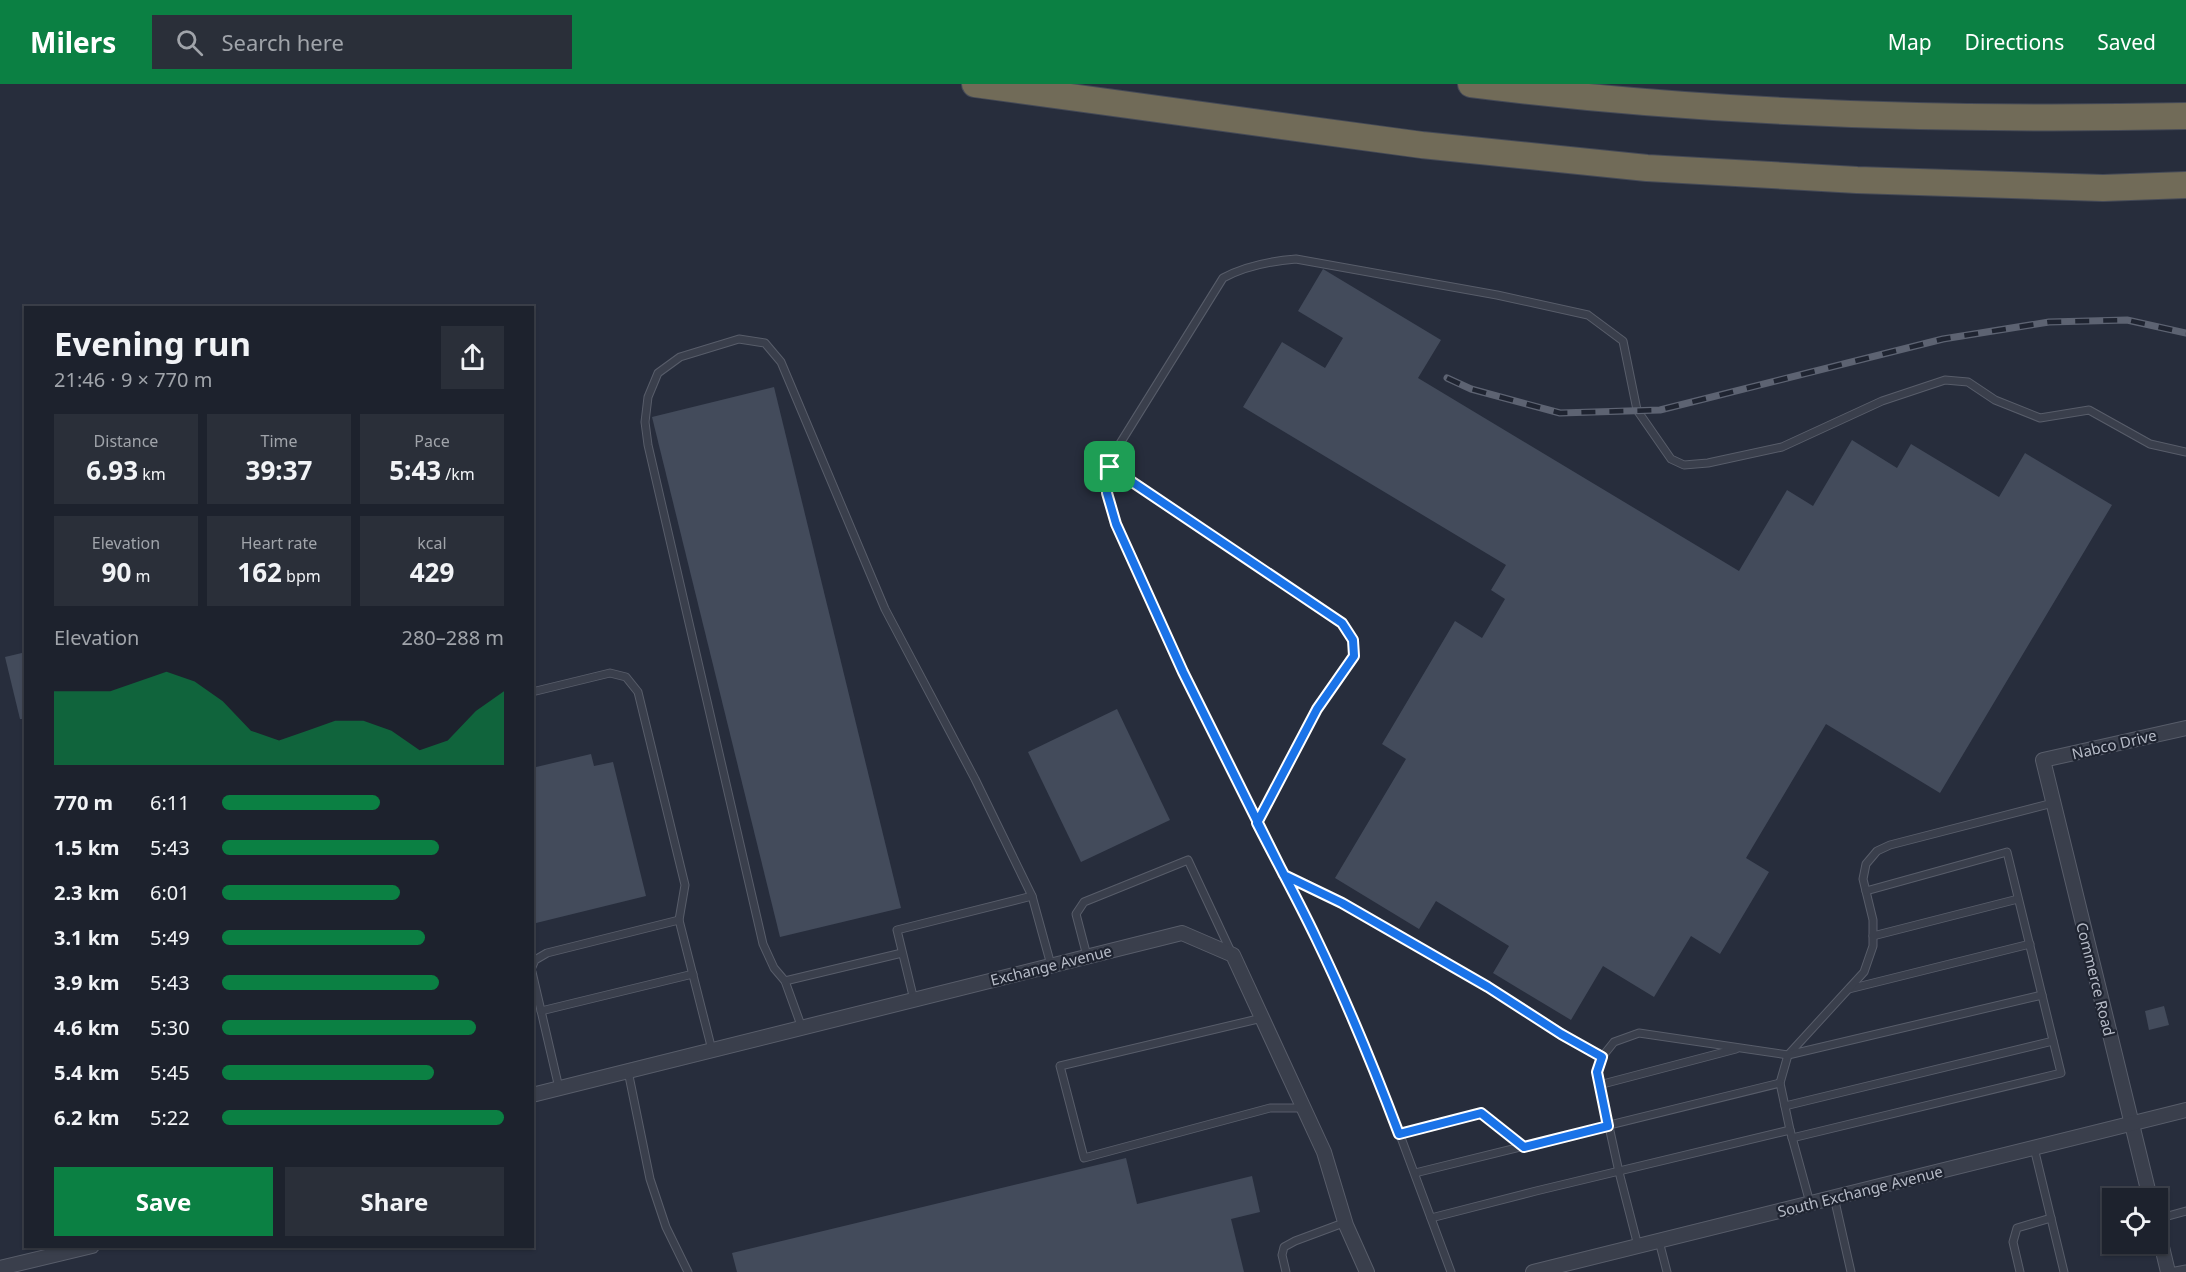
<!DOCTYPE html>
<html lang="en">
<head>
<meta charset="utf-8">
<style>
	:root { --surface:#1d222d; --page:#2a2f39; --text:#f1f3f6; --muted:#a0a4aa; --line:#3b3f49; --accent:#0b8043 }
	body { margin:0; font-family:"Noto Sans",sans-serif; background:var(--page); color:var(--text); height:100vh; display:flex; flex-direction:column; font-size:22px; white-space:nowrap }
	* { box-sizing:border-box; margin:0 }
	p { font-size:20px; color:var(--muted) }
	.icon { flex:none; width:33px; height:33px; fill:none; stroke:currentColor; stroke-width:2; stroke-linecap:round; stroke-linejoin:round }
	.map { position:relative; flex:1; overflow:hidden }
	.panel { position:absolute; left:24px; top:222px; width:510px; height:942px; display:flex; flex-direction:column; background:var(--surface); border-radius:0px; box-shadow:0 2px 4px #0004,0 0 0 2px var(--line) }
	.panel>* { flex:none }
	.tools { position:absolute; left:2102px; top:1104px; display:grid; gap:12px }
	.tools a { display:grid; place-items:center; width:66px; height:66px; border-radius:0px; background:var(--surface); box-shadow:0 2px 4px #0004,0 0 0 2px var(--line); font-size:30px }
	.pin { position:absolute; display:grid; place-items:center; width:51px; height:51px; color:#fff; margin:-26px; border-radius:12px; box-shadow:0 3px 9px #0006 }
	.round { display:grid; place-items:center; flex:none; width:63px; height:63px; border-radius:0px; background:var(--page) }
	.head { display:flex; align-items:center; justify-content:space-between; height:102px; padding:0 30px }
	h1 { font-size:33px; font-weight:700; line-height:45px }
	.metrics { display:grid; grid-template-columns:repeat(3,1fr); gap:9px; height:102px; padding:6px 30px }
	.metrics div { display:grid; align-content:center; border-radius:0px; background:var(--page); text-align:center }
	.metrics b { font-size:26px; font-weight:700 }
	.metrics small { font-size:16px; font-weight:400 }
	.metrics p { font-size:16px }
	.chart { height:168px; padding:12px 30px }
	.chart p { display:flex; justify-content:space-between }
	.chart svg { width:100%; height:108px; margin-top:6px; fill:var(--accent); opacity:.7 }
	.cta { display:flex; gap:12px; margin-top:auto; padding:12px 30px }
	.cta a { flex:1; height:69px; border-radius:0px; background:var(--accent); color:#fff; font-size:24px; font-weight:700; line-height:69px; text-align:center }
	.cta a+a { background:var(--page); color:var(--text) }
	ul { padding:0 30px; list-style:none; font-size:20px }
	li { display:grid; grid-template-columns:96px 72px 1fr; align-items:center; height:45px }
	li i { height:15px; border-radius:8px; background:var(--accent) }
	header { display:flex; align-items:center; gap:36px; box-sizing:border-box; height:84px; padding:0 30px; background:var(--accent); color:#fff }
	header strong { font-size:28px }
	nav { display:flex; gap:33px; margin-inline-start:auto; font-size:21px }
	.search { width:420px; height:54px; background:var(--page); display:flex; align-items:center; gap:15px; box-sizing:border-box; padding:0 21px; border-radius:0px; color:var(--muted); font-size:22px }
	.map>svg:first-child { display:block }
	.building { fill:#434b5b }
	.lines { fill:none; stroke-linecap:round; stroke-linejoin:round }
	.lane-casing { stroke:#585d6a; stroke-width:9 }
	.street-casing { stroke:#585d6a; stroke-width:16 }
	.highway-casing { stroke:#454a57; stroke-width:28 }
	.lane { stroke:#3a3f4c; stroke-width:7 }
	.street { stroke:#3a3f4c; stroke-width:14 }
	.highway { stroke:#716b58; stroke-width:26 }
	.rail-casing { stroke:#5d6372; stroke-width:7 }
	.rail { stroke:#1f2431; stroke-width:4.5; stroke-dasharray:14; stroke-linecap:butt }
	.route-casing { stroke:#fff; stroke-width:12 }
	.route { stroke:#1a73e8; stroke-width:8 }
	.labels { text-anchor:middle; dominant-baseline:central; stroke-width:4.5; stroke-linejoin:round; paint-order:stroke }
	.street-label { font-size:15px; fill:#b6bbc7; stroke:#1f2431 }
</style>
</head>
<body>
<header>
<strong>Milers</strong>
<div class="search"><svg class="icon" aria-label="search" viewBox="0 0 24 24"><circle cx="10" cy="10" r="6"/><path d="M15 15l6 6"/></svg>Search here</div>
<nav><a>Map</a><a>Directions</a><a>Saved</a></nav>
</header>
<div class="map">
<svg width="2186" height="1188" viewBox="0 0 2186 1188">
	<rect width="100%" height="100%" fill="#272d3c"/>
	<g class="building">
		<polygon points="1323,185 1441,256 1418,294 1739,487 1787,406 1813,422 1852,356 1897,384 1911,360 1999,413 2025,369 2112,421 1940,709 1826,640 1746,774 1769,788 1720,870 1691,852 1654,913 1603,882 1571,936 1493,889 1509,862 1436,817 1419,845 1335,794 1406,675 1382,660 1455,537 1482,554 1505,515 1491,506 1506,481 1243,323 1282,258 1325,284 1343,254 1298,227"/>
		<polygon points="774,303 901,824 780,853 652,333"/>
		<polygon points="26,568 26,635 20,635 5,573"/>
		<polygon points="1117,625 1170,736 1081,778 1028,668"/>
		<polygon points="591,670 594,682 613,678 646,812 532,840 532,684"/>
		<polygon points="2164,922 2169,941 2149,946 2145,927"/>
		<polygon points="1126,1074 1137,1120 1252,1092 1260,1128 1231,1135 1244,1188 737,1188 732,1169"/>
	</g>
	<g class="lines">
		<g class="lane-casing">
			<g id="lane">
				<polyline points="1110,383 1342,539 1353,556 1354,572 1317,625 1257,739"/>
				<polyline points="536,607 610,589 626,593 638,608 685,801 679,836 712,966"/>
				<path d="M1284,791C1354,825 1423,863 1489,903C1527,926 1563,951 1602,973"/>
				<polyline points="1873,852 2018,815"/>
				<polyline points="1087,872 1076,830 1084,818 1188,776 1232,870"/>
				<polyline points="532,883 535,876 547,869 679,836"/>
				<polyline points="532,888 559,1004"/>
				<polyline points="785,897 902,869"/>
				<polyline points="1849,905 2030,860"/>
				<polyline points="914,916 897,846 1032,812"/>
				<polyline points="541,927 693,890"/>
				<polyline points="1262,934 1060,982 1084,1074 1270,1024 1303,1024"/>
				<polyline points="802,944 785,897 774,884 763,860 648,361 645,338 648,313 658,289 680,273 739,255 765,259 781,278 885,525 975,695 1032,812 1051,881"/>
				<polyline points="628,987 650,1095 666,1143 688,1188"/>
				<polyline points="1599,1001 1736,965"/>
				<polyline points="1785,1022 2053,957"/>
				<polyline points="1790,1046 1780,999 1788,971 1864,888 1873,862 1873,836 1863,795 1866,780 1877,767 1890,761 2053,719"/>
				<polyline points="1399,1050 1481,1029 1524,1063"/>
				<polyline points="1792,1054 2061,989 2007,768 1866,807"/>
				<polyline points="2034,1064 2064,1188"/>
				<polyline points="1415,1089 1780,999"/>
				<polyline points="1834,1113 1851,1188"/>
				<polyline points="1431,1134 1536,1107 1790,1046 1810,1119"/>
				<polyline points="2157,1135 2186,1127"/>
				<polyline points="1659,1157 1667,1188"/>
				<polyline points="1638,1162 1619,1088 1597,988 1602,973 1614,958 1639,949 1788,971 2042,911"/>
				<polyline points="1286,1188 1282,1171 1284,1163 1295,1157 1346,1138"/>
				<path d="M1451,1188L1384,1008L1317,855L1257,739L1183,589L1137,483L1116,440L1107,409L1111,374L1223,194C1245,182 1271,177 1296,175L1497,211L1588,231L1623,257L1637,326L1671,375L1684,381L1708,379L1782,363L1882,317L1945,296L1968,298L1995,316L2040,334L2089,326L2150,360L2186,368"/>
				<polyline points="2020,1188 2013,1158 2017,1144 2051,1134"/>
				<polyline points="2170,1188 2186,1185"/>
			</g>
		</g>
		<g class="street-casing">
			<g id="street">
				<polyline points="532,1011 1182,849 1233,871 1324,1068 1346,1141 1367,1188"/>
				<polyline points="2150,1114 2043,676 2186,644"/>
				<polyline points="2157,1142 2168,1188"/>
				<polyline points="0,1184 92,1162"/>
				<polyline points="1533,1188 2186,1026"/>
			</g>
		</g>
		<g class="highway-casing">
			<g id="highway">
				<polyline points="975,0 1422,61 1647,84 1857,96 2103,104 2186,101"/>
				<path d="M1471,0C1707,30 1948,37 2186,32"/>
			</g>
		</g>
		<use href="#lane" class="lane"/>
		<use href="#street" class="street"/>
		<use href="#highway" class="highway"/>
		<g class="rail-casing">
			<polyline id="rail" points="1447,294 1471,305 1560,329 1660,326 1943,255 2049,238 2127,236 2186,249"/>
		</g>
		<use href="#rail" class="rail"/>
	</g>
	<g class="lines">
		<g class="route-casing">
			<path id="route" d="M1110,383L1107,409L1116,440L1183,588L1284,791L1342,819L1488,903L1561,950L1602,973L1597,988L1608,1042L1524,1063L1481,1029L1399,1050C1374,984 1347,918 1316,854C1298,816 1277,778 1257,739L1317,625L1354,572L1353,556L1342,539L1110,383"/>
		</g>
		<use href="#route" class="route"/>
	</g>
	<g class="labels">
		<g class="street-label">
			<text transform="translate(2114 660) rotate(-13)">Nabco Drive</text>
			<text transform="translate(1051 881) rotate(-14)">Exchange Avenue</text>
			<text transform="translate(2096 895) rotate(76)">Commerce Road</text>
			<text transform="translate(1860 1107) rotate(-14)">South Exchange Avenue</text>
		</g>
	</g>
</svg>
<div class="tools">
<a><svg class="icon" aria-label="locate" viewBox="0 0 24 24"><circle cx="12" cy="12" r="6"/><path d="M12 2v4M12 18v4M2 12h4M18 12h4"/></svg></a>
</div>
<div class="pin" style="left:1110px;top:383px;background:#1e9e55"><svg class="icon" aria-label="arrive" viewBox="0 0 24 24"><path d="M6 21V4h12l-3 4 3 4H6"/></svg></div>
<section class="panel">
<div class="head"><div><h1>Evening run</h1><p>21:46 · 9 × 770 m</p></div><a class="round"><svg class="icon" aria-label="share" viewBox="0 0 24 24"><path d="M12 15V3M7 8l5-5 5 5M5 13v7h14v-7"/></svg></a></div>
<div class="metrics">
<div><p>Distance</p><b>6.93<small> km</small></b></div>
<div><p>Time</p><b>39:37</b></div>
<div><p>Pace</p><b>5:43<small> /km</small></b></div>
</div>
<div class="metrics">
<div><p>Elevation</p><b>90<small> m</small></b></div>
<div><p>Heart rate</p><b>162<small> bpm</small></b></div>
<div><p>kcal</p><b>429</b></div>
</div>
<div class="chart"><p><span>Elevation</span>280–288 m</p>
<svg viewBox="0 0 160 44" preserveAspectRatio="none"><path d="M0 44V14L10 14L20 14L30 10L40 6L50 10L60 18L70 30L80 34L90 30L100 26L110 26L120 30L130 38L140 34L150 22L160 14V44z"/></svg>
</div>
<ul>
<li><b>770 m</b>6:11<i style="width:56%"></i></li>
<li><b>1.5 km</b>5:43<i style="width:77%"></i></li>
<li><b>2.3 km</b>6:01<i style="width:63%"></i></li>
<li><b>3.1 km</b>5:49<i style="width:72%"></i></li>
<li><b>3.9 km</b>5:43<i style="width:77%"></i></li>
<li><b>4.6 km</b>5:30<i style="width:90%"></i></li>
<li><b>5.4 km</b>5:45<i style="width:75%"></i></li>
<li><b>6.2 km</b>5:22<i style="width:100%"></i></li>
</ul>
<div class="cta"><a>Save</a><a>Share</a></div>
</section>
</div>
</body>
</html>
